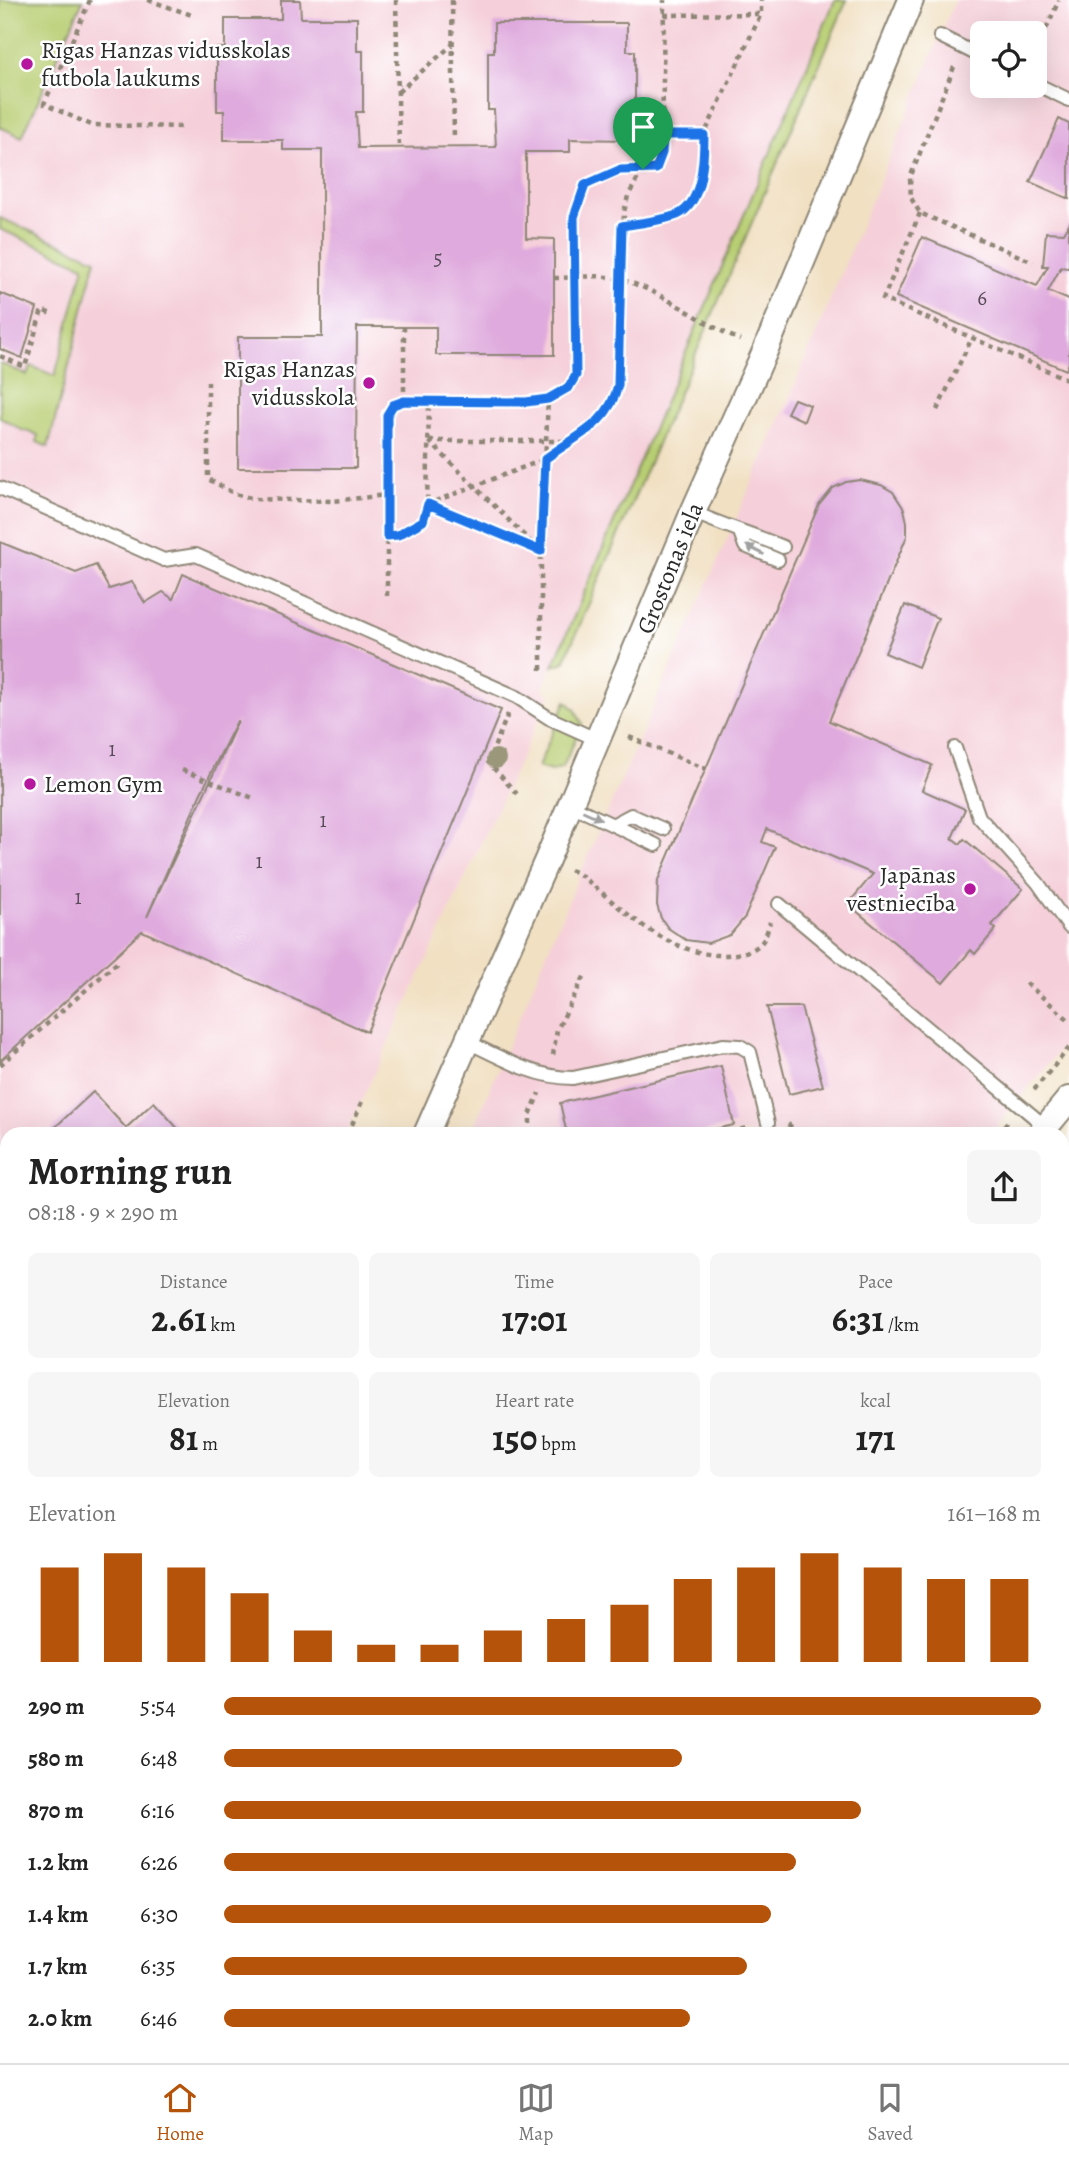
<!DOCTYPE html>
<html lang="en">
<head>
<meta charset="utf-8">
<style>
	:root { --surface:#fff; --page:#f6f6f6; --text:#222; --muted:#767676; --line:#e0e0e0; --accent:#b45309 }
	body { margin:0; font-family:Alegreya,serif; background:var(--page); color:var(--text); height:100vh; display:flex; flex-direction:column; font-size:26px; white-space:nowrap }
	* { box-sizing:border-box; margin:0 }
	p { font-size:23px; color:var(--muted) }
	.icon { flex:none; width:38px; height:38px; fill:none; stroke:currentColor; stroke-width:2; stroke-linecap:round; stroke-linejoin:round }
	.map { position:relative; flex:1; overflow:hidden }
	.panel { position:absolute; left:0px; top:1127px; width:1069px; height:936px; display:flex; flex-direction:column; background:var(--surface); border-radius:21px 21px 0 0; box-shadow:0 7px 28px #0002 }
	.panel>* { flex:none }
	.tools { position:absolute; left:970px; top:21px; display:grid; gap:14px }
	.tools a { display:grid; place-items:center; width:77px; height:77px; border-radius:10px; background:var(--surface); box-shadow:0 7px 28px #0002; font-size:35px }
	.pin { position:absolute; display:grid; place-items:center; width:60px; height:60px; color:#fff; margin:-72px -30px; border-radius:50% 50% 50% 0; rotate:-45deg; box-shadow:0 0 7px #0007 }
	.pin .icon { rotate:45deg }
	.round { display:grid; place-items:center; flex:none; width:74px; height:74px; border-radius:10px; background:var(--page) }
	.headline { display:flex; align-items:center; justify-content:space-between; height:119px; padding:0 28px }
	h1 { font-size:38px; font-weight:600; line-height:52px }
	.stats { display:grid; grid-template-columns:repeat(3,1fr); gap:10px; height:119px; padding:7px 28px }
	.stats div { display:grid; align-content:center; border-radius:10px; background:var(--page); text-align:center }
	.stats b { font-size:35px; font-weight:600 }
	.stats small { font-size:19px; font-weight:400 }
	.stats p { font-size:19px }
	.chart { height:196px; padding:14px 28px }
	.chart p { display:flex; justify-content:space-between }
	.chart svg { width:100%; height:126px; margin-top:7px; stroke:var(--accent); stroke-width:6 }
	ul { padding:0 28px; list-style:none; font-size:23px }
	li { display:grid; grid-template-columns:112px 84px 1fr; align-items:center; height:52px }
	li i { height:18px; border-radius:9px; background:var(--accent) }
	.menu { display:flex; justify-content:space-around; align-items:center; height:98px; border-top:2px solid var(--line); background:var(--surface); font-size:19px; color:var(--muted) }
	.menu a { display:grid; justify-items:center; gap:4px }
	.menu .current { color:var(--accent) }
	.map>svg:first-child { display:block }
	.built { fill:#f5cfd9; fill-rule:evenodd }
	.green { fill:#b8ce72; stroke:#727c4e; stroke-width:2 }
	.building { fill:#dfaadd; fill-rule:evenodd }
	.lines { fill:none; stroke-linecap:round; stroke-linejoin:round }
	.service-casing { stroke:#8e8676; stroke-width:16 }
	.minor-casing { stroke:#8e8676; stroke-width:28 }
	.path { stroke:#8e8676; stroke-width:4.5; stroke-dasharray:5 5; stroke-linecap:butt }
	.service { stroke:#fff; stroke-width:12 }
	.minor { stroke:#fff; stroke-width:24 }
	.tree { fill:#9b977a }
	.oneway { fill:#a0a0a0 }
	.route-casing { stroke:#fff; stroke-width:14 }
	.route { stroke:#1a73e8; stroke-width:9 }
	.poi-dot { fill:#b5179e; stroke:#fff; stroke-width:2.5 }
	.labels { text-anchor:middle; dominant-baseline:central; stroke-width:5; stroke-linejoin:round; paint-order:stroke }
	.number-label { font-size:21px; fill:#584b58 }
	.poi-label { font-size:24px; fill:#2b2b2b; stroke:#fff; text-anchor:start }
	.street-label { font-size:24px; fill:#2b2b2b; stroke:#fff }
</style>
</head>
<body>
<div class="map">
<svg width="1069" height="2063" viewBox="0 0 1069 2063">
	<rect width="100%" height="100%" fill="#fff"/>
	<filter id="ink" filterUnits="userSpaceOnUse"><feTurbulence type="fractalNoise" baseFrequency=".0143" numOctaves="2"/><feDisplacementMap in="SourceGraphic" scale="14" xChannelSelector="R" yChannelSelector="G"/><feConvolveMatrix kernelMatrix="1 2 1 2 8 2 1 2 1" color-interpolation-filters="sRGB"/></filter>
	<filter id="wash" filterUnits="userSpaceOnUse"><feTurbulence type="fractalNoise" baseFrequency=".00686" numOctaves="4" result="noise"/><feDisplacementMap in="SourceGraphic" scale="28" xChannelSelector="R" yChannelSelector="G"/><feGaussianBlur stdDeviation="1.57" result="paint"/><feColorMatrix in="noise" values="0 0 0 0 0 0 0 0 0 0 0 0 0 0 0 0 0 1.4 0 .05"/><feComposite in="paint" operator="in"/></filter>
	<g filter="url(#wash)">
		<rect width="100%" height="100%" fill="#f1e0c2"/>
		<g class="built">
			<polygon points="0,0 835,0 542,690 550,695 346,1134 7,1134 7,1176 0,1168"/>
			<path d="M955,0H1069V1039L990,1134H471L571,895L793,389ZM982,33H1034V86H982Z"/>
			<polygon points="314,2056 699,2056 705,2063 308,2063"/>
		</g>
		<g class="green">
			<polygon points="0,0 83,0 22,137 0,127"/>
			<polygon points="835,0 847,0 564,662 553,666"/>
			<polygon points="0,218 96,259 48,447 37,442 38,435 22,430 0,417 0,363 27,375 31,366 55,376 84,266 0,229"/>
			<polygon points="566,701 575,709 582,724 563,767 551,771 538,767"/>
			<polygon points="0,1924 7,1930 7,1995 4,1999 0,1996"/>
			<polygon points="376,2056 613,2056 620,2063 370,2063"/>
		</g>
		<g id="blocks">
			<g class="building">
				<polygon points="281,0 300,0 301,18 357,18 357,51 363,51 363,112 356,112 358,148 496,147 494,110 488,110 488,52 494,52 494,23 627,23 627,51 635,51 635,112 627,112 627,140 570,139 570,152 526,152 526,238 554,239 554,355 436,355 436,327 357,327 356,468 238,468 238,337 322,337 322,150 283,150 283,140 224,140 224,111 217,111 217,48 225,48 225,19 281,19"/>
				<polygon points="1059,119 1069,124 1069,199 1030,182"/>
				<polygon points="1069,224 1069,268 1061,267 1048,291 1069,300 1069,363 1066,370 896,297 922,237 1037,286 1048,266 1043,266 1046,232 1064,233"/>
				<polygon points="0,293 37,308 22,358 0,349"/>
				<polygon points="794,399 810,405 804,421 787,413"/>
				<polygon points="860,480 881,485 893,492 904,509 907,522 907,536 829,721 932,765 922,790 965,809 952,838 960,844 964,839 1023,889 992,925 996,929 975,954 971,950 943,983 848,904 873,874 767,829 762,842 775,847 745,917 730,935 708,943 686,940 668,928 661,918 657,905 658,880 819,505 833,488 846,482"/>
				<path d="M0,542L76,573L96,565L109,589L132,582L145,603L163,592L173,599L183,574L501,710L367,1032L142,931L0,1061ZM237,721H238L147,917L200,795Z"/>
				<polygon points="905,605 938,618 918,667 885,653"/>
				<polygon points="767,1007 801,1007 823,1086 789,1094"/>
				<polygon points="721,1066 734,1125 693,1134 567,1134 560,1103"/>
				<polygon points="93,1092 126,1128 154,1102 181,1132 178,1134 55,1134 52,1130"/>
				<polygon points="0,1342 7,1350 7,1524 0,1531"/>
				<polygon points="1062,1502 1069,1508 1069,1607 1062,1601"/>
				<polygon points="7,1660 7,1930 0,1924 0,1667"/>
				<polygon points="1062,1726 1069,1732 1069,1824 1062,1818"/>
				<polygon points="93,2056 159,2056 153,2063 86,2063"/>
				<polygon points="640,2056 677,2056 684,2063 647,2063"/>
				<polygon points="937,2056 1032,2056 1038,2063 944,2063"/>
			</g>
		</g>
	</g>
	<g filter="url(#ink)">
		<use href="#blocks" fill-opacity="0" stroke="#8e8676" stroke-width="2"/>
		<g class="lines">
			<g class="service-casing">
				<g id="service">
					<polyline points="940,36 982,57"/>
					<polyline points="1034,83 1069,100"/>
					<polyline points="0,488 164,560 196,555 517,697 549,718 598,740"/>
					<path d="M693,512C723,526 753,534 783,547"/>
					<polyline points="740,532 745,546 778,560"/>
					<polyline points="955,748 979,817 1038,883 1069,927"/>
					<polyline points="570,805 656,845"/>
					<polyline points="614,824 631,815 663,829"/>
					<polyline points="779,904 1046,1127"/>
					<path d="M468,1042C501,1058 536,1078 573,1078L723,1045L740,1046L750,1052L768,1123"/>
					<polyline points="0,1605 7,1597"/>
					<polyline points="1062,2038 1069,2045"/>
					<polyline points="8,2063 11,2060"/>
				</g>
			</g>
			<g class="minor-casing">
				<g id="minor">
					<polyline points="426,1134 547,860 693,512 765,351 911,0"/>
					<polyline points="1040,1134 1069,1099"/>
					<polyline points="0,1233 7,1241"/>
					<polyline points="1062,1664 1069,1670"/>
					<polyline points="780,2056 787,2063"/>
					<polyline points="235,2063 241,2056"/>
				</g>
			</g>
			<g class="path">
				<polyline points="90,0 44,104 91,125 184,127"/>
				<polyline points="148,0 192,15"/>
				<polyline points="396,0 399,148"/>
				<polyline points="452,0 454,140"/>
				<polyline points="664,15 761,14"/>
				<polyline points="1034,56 1059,0"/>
				<polyline points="954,67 910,178 911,198 920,213 1033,262"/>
				<polyline points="398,92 452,45"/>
				<polyline points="663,135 704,135"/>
				<polyline points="920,213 883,299 1069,380"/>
				<polyline points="622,226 679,214 693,199 703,164 704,135 761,14 761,0"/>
				<path d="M554,278C572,278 591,275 608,277C651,282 700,323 740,340"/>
				<polyline points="0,356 25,367 42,310 51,314"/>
				<polyline points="208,381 208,479 235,494 255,499 333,501 387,495"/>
				<polyline points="404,401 404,327"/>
				<polyline points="937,410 972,338"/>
				<polyline points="429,441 537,548"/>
				<polyline points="429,441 568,441"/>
				<path d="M387,536C406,535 421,527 427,509L429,401"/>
				<polyline points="541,551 428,504 545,459 568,441 597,424 615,399 618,385 624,212 628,196 643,169"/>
				<polyline points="387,596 387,415 393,405 404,401 526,402 548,399 569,387 576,375 574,217 585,185 619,170 656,169 662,154 664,0"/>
				<polyline points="541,670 541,551 548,399"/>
				<polyline points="508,714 488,762 517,794"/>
				<polyline points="629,737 706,769"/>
				<polyline points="182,770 253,798"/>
				<path d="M570,870L578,873C622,908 667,957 727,955C739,954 754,952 762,942C766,937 768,928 770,922"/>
				<polyline points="1026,983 1069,1020"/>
				<polyline points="553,1055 557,1030 586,973"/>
				<polyline points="0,1065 119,961"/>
				<polyline points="1034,1090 1069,1048"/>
				<polyline points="788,1124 799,1134"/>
				<polyline points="348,1134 363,1099"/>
				<polyline points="530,1134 530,1115 539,1093"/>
				<polyline points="721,1134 747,1128"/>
				<polyline points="998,1134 1008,1121"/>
				<polyline points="743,2056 750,2063"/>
			</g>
			<use href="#service" class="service"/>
			<use href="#minor" class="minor"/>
		</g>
		<circle class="tree" cx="496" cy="759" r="10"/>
		<defs><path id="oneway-solid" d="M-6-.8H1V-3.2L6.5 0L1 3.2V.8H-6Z" transform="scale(1.75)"/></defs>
		<g class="oneway">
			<use href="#oneway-solid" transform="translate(755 550) rotate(-153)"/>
			<use href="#oneway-solid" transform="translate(592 815) rotate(24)"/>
		</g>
	</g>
	<g class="lines" filter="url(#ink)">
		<g class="route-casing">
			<path id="route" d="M663,135H704C704,158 703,204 677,215C660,221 639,223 622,226L618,385C609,425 575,436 545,459L541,551L428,504L423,521L398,535L387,536V415L393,405L404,401L526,402L548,399L569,387L576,375L574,217L585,185L619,170L656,169L662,153Z"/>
		</g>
		<use href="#route" class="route"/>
	</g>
	<g class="poi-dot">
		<circle cx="27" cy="64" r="7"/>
		<circle cx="369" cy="383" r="7"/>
		<circle cx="30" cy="784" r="7"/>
		<circle cx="970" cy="889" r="7"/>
	</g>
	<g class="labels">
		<g class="number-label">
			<text x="438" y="258">5</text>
			<text x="982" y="298">6</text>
			<text x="112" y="749">1</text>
			<text x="323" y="820">1</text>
			<text x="259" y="861">1</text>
			<text x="78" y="897">1</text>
		</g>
		<g class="poi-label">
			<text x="41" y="50">Rīgas Hanzas vidusskolas<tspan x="41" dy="28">futbola laukums</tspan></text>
			<text x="355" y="369" text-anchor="end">Rīgas Hanzas<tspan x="355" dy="28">vidusskola</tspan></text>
			<text x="44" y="784">Lemon Gym</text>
			<text x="956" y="875" text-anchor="end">Japānas<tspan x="956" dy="28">vēstniecība</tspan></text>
		</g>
		<g class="street-label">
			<text transform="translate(670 568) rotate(-68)">Grostonas iela</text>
		</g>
	</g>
</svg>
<div class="tools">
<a><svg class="icon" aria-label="locate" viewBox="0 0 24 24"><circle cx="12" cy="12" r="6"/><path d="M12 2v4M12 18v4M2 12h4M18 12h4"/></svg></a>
</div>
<div class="pin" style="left:643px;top:169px;background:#1e9e55"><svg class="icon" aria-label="arrive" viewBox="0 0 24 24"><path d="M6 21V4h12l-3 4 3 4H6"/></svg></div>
<section class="panel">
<div class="headline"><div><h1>Morning run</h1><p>08:18 · 9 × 290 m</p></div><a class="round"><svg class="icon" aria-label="share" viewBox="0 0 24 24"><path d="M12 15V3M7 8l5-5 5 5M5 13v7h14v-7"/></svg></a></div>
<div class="stats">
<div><p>Distance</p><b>2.61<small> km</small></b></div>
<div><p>Time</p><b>17:01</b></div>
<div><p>Pace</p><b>6:31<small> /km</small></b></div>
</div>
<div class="stats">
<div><p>Elevation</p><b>81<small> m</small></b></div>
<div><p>Heart rate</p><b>150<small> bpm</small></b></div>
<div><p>kcal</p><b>171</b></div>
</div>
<div class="chart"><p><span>Elevation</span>161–168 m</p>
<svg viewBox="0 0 160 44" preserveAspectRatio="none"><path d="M5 44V11M15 44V6M25 44V11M35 44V20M45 44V33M55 44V38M65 44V38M75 44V33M85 44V29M95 44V24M105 44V15M115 44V11M125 44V6M135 44V11M145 44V15M155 44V15"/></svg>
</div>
<ul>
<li><b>290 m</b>5:54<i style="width:100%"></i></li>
<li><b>580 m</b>6:48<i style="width:56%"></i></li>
<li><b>870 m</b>6:16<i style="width:78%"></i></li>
<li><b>1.2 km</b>6:26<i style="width:70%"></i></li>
<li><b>1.4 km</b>6:30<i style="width:67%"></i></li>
<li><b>1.7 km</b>6:35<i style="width:64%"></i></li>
<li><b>2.0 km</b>6:46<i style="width:57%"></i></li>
</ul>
</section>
</div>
<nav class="menu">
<a class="current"><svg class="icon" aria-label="home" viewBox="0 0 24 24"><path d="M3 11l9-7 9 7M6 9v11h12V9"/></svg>Home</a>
<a><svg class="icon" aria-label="map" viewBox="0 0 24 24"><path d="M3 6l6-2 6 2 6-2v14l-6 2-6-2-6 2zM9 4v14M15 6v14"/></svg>Map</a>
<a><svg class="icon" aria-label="saved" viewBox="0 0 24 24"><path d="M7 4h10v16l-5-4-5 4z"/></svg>Saved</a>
</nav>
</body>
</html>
